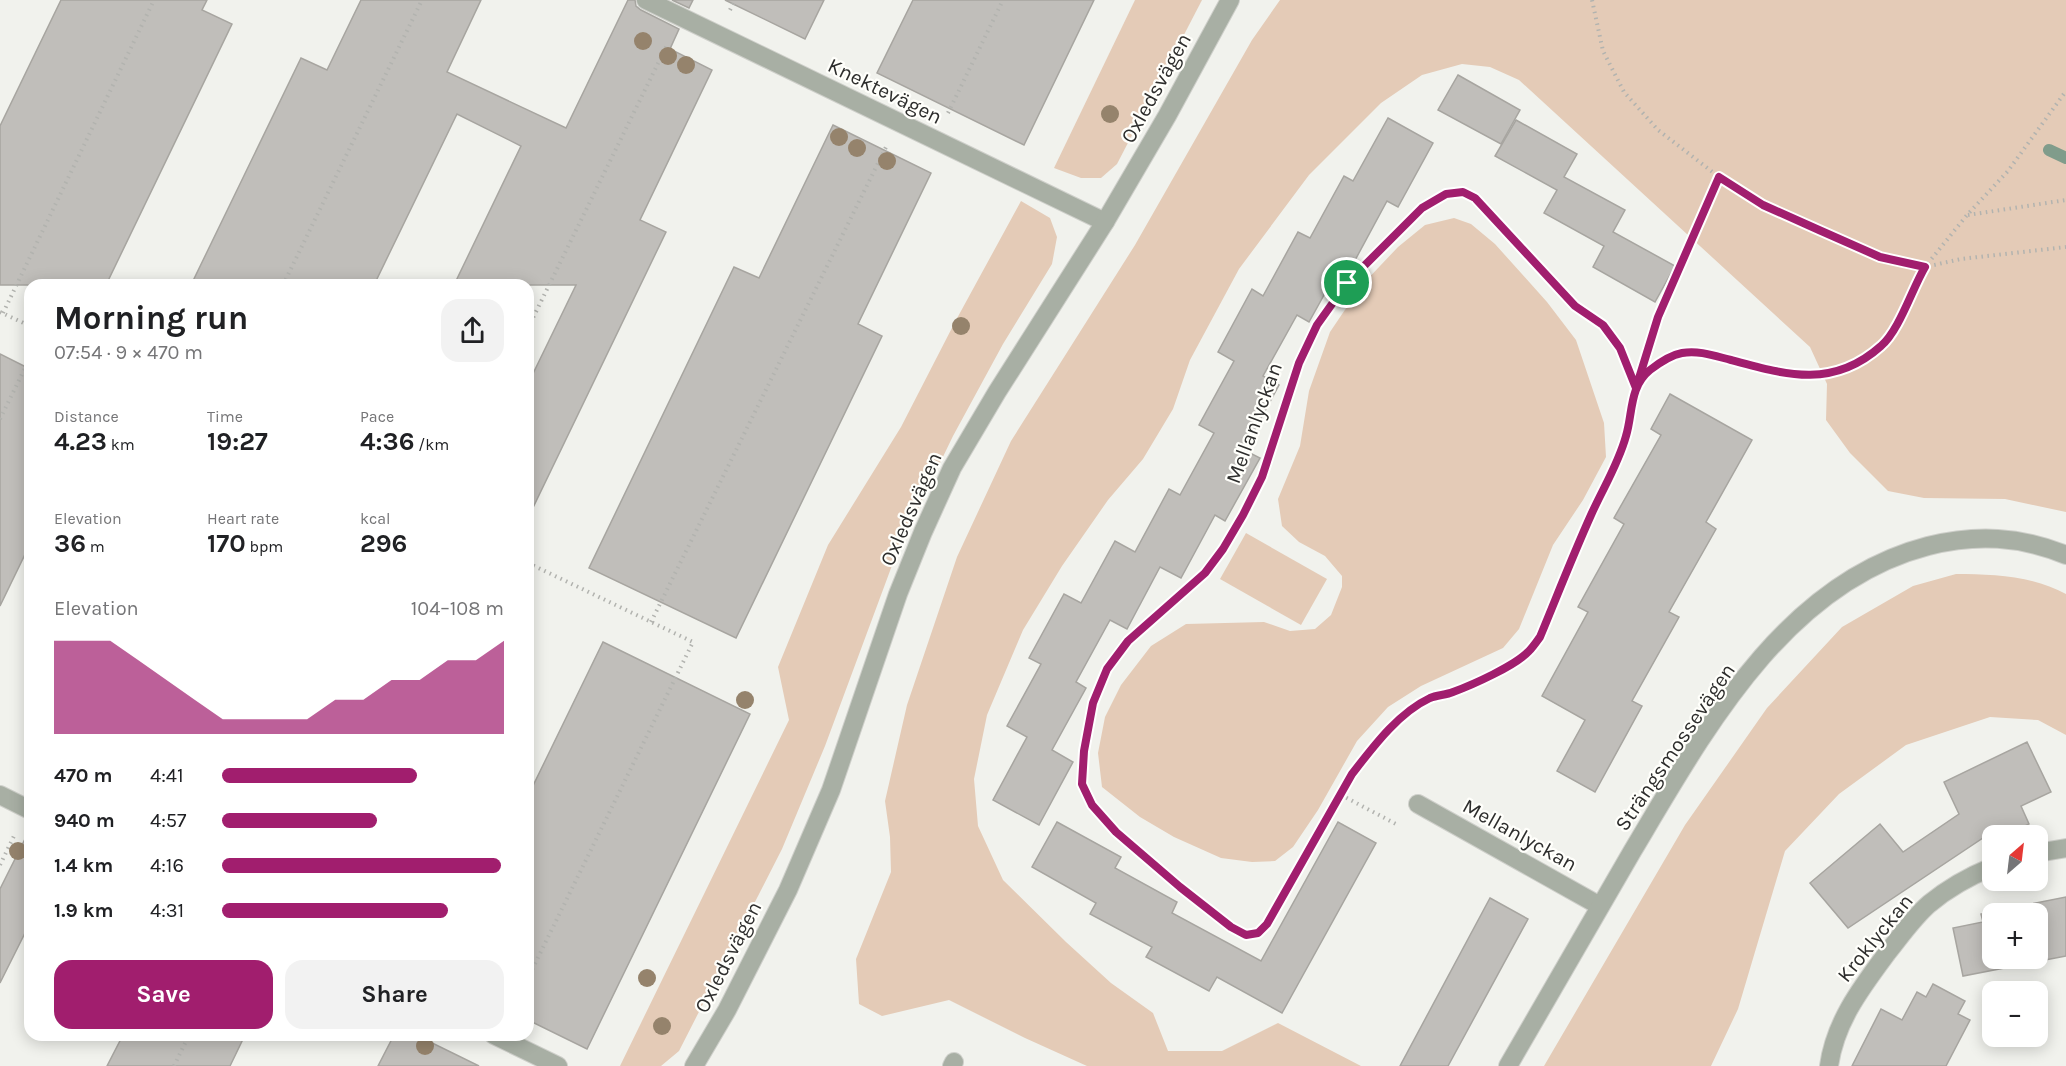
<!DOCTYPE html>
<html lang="en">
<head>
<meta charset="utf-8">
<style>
	:root { --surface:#fff; --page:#f2f2f2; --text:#202124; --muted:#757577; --accent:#a11e6e }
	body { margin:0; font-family:Karla,sans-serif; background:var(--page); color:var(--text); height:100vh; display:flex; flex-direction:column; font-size:22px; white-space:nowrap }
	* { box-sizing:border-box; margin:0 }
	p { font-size:20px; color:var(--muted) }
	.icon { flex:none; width:33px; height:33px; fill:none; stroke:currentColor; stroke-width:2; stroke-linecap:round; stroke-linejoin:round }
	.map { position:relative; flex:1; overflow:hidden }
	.sheet { position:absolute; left:24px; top:279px; width:510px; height:762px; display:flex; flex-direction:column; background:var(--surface); border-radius:18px; box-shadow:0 3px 15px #0003 }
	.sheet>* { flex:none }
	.needle { width:39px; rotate:28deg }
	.buttons { position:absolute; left:1982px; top:825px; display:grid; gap:12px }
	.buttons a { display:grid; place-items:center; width:66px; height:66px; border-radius:12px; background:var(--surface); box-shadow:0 3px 15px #0003; font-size:30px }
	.pin { position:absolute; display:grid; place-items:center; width:51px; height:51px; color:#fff; margin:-26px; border:3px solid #fff; border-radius:50%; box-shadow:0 2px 6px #0007 }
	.round { display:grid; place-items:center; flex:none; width:63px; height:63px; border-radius:18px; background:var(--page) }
	.overview { display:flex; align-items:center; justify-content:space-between; height:102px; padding:0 30px }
	h1 { font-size:33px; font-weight:700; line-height:45px }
	.figures { display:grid; grid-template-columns:repeat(3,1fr); gap:9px; height:102px; padding:6px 30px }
	.figures div { display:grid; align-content:center }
	.figures b { font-size:26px; font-weight:700 }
	.figures small { font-size:16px; font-weight:400 }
	.figures p { font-size:16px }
	.chart { height:168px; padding:12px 30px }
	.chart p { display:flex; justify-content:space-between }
	.chart svg { width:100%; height:108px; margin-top:6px; fill:var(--accent); opacity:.7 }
	.button { display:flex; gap:12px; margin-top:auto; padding:12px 30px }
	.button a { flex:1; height:69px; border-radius:18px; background:var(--accent); color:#fff; font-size:24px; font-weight:700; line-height:69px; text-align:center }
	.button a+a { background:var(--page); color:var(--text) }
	ul { padding:0 30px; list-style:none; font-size:20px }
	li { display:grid; grid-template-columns:96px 72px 1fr; align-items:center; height:45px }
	li i { height:15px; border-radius:8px; background:var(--accent) }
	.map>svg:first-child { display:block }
	.green { fill:#e4cbb7 }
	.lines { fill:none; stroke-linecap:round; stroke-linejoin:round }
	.stream { stroke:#809c8b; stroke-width:12 }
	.building { fill:#c0beba; stroke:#a7a5a0; stroke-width:1.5; fill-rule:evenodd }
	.minor-casing { stroke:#cecfca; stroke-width:20 }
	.path { stroke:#b2b3af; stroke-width:4; stroke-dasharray:1.5 4.5; stroke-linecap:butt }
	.minor { stroke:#a8afa4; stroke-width:18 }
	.tree { fill:#95836c }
	.route-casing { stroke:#fff; stroke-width:12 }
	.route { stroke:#a11e6e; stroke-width:8 }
	.labels { text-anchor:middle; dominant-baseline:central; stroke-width:4.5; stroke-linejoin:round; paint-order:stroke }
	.street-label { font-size:21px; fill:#2d2d2c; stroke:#fffffb }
</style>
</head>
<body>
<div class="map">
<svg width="2066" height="1066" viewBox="0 0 2066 1066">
	<rect width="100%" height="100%" fill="#f1f2ed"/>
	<g class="green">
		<polygon points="1135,0 1202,0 1117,164 1101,178 1081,178 1054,168"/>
		<polygon points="1280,0 2066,0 2066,512 2005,499 1924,498 1888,491 1850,453 1826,420 1827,384 1810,347 1519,80 1490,67 1462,64 1422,75 1381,103 1309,175 1239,269 1190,360 1173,409 1143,459 1108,500 1062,566 1023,630 987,715 974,779 978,826 1003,880 1066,942 1111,983 1153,1013 1168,1051 1222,1051 1278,1023 1361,1066 1087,1066 1025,1038 949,1000 882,1016 859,1004 856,959 891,872 890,837 885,801 907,705 957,557 1011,441 1135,245 1252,40"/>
		<polygon points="1021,201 1050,218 1057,237 1052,264 1003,344 953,436 897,552 825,746 782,849 679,1051 661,1066 620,1066 789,720 778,667 828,545 901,427 955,322"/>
		<polygon points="1454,218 1471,224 1495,244 1547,302 1576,340 1604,423 1606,457 1583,500 1553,545 1519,629 1503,648 1421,686 1388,707 1357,741 1318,810 1293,847 1275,861 1252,862 1221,858 1174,837 1140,817 1102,787 1098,753 1105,717 1121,685 1151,646 1186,624 1264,622 1290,631 1315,629 1331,615 1342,587 1342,576 1325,556 1299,542 1282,526 1278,499 1300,446 1309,391 1330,332 1361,286 1398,247 1425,225"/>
		<polygon points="1246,533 1327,579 1301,625 1220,579"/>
		<path d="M1956,574C1993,574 2033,576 2066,594V735L2038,720L1990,717L1906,745L1839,794L1785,851L1738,1009L1711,1066H1544L1685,825L1767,708L1842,627L1913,586Z"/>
	</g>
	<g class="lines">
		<polyline class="stream" points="2049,150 2066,158"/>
	</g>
	<g class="building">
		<polygon points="61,0 207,0 202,10 232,24 106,285 0,285 0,126"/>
		<polygon points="361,0 481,0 447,72 566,128 628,0 635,0 636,6 641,10 679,29 670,49 712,70 640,220 666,232 528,518 528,384 576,285 454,285 521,146 457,114 374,285 191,285 301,58 327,70"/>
		<polygon points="672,0 693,0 689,8"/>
		<polygon points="725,0 824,0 805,39"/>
		<polygon points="913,0 1094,0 1024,145 877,73"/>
		<polygon points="1458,75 1520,110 1501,144 1438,110"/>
		<polygon points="1388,118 1433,143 1398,207 1387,201 1353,264 1344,259 1309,322 1297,315 1263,376 1279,385 1244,450 1260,458 1225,521 1215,515 1181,578 1160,567 1127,629 1110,620 1076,682 1086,688 1052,750 1073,762 1039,825 993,800 1027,737 1007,726 1041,664 1029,658 1064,594 1081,603 1115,541 1135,552 1169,489 1180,495 1214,433 1199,425 1234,361 1218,352 1252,289 1263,296 1298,232 1310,238 1344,176 1353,181"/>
		<polygon points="1516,120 1577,154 1564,177 1625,210 1613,232 1675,266 1655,302 1593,267 1604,246 1544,213 1557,190 1495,156"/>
		<polygon points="833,125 931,173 858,324 882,336 736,638 589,568 734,267 759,278"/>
		<polygon points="0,354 30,369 30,544 0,606"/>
		<polygon points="1670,394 1752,440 1706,522 1716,529 1669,612 1679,617 1632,701 1642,706 1595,792 1557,771 1585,720 1542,696 1588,612 1578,607 1624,524 1614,518 1661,435 1651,429"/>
		<polygon points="603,642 750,714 587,1049 528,1020 528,796"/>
		<polygon points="2027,742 2051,792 2021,806 2029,824 2005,836 1986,836 1848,928 1810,883 1880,824 1903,852 1959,814 1944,782"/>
		<polygon points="1057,822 1121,857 1115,868 1177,902 1172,913 1261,961 1338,822 1376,843 1282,1013 1217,977 1209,991 1146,957 1152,947 1090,914 1096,903 1032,867"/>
		<polygon points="30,829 30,923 0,983 0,889"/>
		<path d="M2066,897V956L1963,976L1953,928L1983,922L1981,914ZM1992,914H2037V958H1992Z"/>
		<polygon points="1490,898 1528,919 1448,1066 1400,1066"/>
		<polygon points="1933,984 1965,1001 1958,1014 1970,1020 1946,1066 1852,1066 1881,1009 1902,1020 1917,992 1926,997"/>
		<polygon points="123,1035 245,1035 230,1066 107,1066"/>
		<polygon points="394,1035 416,1035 479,1066 378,1066"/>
	</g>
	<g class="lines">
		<g class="minor-casing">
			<g id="minor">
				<polyline points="646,0 1105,222"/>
				<polyline points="0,795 30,810"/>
				<polyline points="1418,804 1600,906"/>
				<polyline points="2037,853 2066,848"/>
				<polyline points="494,1035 558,1066"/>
				<polyline points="694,1066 727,1010 788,890 831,790 898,594 923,532 952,468 997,392 1105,222 1167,116 1230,0"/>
				<polyline points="952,1066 954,1062"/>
				<path d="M1508,1066C1549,994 1591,922 1633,850C1704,731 1784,583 1928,546C1976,534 2020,536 2066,555"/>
				<path d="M1829,1066C1835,1022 1861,988 1887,953C1900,937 1913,918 1929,904C1947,889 1970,876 1992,867"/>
			</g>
		</g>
		<g class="path">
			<polyline points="1592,0 1603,51 1624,92 1658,130 1719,177 1763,205 1880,257 1925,267 1961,259 2066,247"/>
			<polyline points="730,10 735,0"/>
			<polyline points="948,113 1003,0"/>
			<polyline points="1968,215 2066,200"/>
			<polyline points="283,285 422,0"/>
			<polyline points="0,312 30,326"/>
			<polyline points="3,313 154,0"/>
			<polyline points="528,328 668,43"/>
			<polyline points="1637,384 1658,317 1719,177"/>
			<polyline points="1636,388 1620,348 1603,325 1574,306 1475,198 1463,192 1446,194 1422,208 1347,283 1317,325 1299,363 1262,477 1223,549 1205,573 1128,641 1107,669 1093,703 1084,751 1082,784 1092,805 1116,832 1180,887 1231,927 1246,935 1258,933 1267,924 1284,898 1352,774 1368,752 1410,711 1431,698 1453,692 1510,664 1528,652 1540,637 1592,512 1614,470 1627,434 1630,409 1636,388 1649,371 1668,358 1682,353 1703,352 1781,374 1810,376 1837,371 1859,361 1883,345 1895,327 1925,267 1967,215 2008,171 2066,91"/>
			<polyline points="0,419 30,358"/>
			<polyline points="528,563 693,642 528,978"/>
			<polyline points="651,622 886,147"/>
			<polyline points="1341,795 1396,824"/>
			<polyline points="0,865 14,836"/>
			<polyline points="174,1066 189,1035"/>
		</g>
		<use href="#minor" class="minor"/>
	</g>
	<g class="tree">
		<circle cx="643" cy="41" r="9"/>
		<circle cx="668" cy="56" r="9"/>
		<circle cx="686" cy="65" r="9"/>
		<circle cx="1110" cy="114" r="9"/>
		<circle cx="839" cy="137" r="9"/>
		<circle cx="857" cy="148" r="9"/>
		<circle cx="887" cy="161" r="9"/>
		<circle cx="961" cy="326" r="9"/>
		<circle cx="745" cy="700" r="9"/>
		<circle cx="18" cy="851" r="9"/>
		<circle cx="647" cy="978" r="9"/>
		<circle cx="662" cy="1026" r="9"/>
		<circle cx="425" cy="1046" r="9"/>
	</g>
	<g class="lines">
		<g class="route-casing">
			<path id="route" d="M1347,283L1317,325L1299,363L1262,477L1243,515L1223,549L1205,573L1128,641L1107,669L1093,703L1084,751L1082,784L1092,805L1116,832L1180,887L1231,927L1246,935L1258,933L1267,924L1352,774C1373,747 1398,713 1430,698C1437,695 1446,695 1453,692C1472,685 1515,666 1529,651C1533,647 1537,641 1540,637C1557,596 1573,555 1591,515C1603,488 1618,465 1626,436C1633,413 1629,387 1650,370C1659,363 1671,355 1682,353C1699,350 1715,356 1731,360C1786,375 1833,389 1881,346C1899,331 1912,289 1925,267L1880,257L1819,230L1763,205L1719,177L1658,317L1636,388L1620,348L1603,325L1575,306L1475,198L1463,192L1446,194L1422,208L1347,283"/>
		</g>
		<use href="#route" class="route"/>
	</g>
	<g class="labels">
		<g class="street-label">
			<text transform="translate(1156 88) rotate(-61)">Oxledsvägen</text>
			<text transform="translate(885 91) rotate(26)">Knektevägen</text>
			<text transform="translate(1254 423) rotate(-70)">Mellanlyckan</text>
			<text transform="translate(911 509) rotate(-66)">Oxledsvägen</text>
			<text transform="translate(1675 747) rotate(-56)">Strängsmossevägen</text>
			<text transform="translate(1520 835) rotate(29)">Mellanlyckan</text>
			<text transform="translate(1875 938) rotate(-51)">Kroklyckan</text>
			<text transform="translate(728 957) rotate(-63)">Oxledsvägen</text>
		</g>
	</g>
</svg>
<div class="buttons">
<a><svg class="needle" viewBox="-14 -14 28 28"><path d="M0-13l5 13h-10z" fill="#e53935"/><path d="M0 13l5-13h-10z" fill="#757577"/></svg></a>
<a>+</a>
<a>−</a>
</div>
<div class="pin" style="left:1347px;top:283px;background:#1e9e55"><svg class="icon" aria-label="arrive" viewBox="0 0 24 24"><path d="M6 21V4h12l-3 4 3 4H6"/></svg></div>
<section class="sheet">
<div class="overview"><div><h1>Morning run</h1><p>07:54 · 9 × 470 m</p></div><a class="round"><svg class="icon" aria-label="share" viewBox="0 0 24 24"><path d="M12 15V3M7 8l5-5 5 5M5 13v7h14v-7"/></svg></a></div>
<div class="figures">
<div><p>Distance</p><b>4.23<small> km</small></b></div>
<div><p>Time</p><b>19:27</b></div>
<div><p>Pace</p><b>4:36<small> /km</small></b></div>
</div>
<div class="figures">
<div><p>Elevation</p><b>36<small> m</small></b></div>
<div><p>Heart rate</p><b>170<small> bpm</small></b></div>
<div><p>kcal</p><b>296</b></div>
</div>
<div class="chart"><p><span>Elevation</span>104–108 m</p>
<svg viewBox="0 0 160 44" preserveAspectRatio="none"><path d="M0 44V6L10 6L20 6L30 14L40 22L50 30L60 38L70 38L80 38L90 38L100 30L110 30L120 22L130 22L140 14L150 14L160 6V44z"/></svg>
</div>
<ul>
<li><b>470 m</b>4:41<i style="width:69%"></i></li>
<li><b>940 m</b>4:57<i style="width:55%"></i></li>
<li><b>1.4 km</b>4:16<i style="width:99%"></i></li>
<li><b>1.9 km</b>4:31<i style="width:80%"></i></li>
</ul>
<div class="button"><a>Save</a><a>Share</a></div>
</section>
</div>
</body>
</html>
